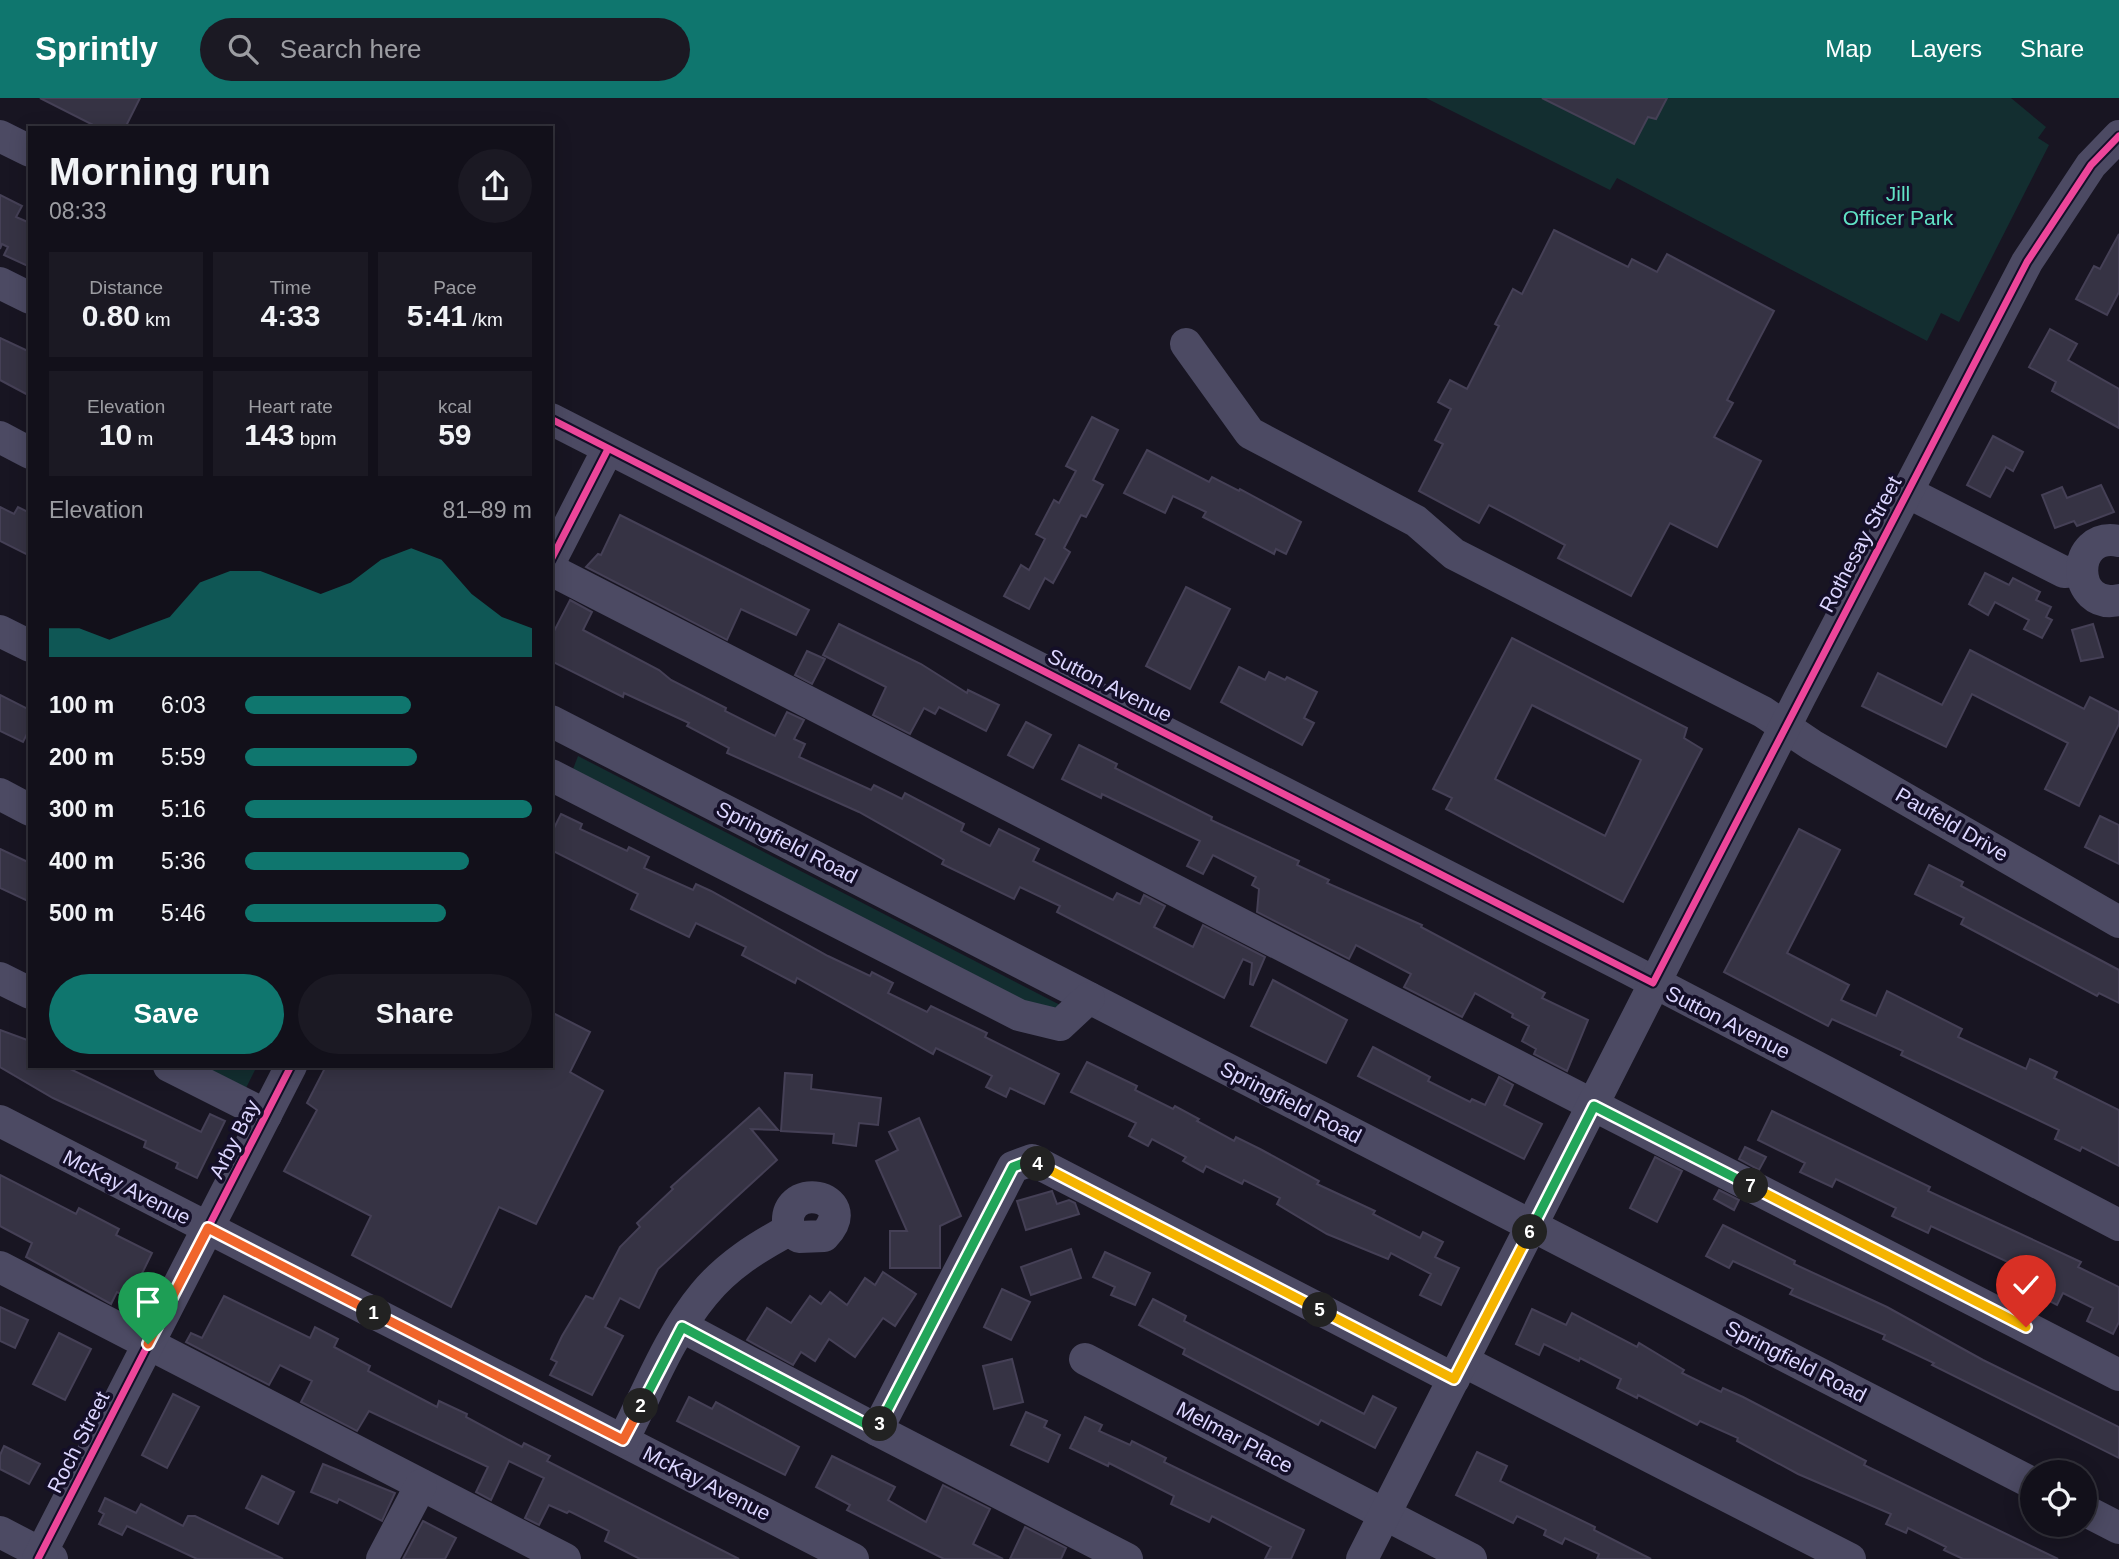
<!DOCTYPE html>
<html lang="en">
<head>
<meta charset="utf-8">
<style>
	:root { --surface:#12101a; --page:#1b1923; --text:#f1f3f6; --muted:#9c9da2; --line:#313039; --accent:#0f766e }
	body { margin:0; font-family:Helvetica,sans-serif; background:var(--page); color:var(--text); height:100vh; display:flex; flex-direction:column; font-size:26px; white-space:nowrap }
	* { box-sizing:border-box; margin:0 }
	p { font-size:23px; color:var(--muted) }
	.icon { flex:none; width:38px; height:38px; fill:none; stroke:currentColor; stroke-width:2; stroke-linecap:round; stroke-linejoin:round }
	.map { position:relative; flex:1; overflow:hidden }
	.panel { position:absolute; left:28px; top:28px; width:525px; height:942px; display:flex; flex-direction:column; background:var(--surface); border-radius:0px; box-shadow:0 4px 18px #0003,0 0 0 2px var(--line) }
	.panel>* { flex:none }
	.fabs { position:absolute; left:2020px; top:1362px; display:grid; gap:14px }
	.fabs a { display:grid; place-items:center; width:77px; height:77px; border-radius:50%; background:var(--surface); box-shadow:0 4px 18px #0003,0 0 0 2px var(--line); font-size:35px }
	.pin { position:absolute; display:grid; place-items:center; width:60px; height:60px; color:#fff; margin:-72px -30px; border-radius:50% 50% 50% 0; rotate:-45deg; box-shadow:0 0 7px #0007 }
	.pin .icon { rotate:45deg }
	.km { position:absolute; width:35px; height:35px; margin:-18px; border-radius:50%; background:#222; color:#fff; font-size:19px; line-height:35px; text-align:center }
	.round { display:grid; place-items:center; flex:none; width:74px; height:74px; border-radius:37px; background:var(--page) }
	.headline { display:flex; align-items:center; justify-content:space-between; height:119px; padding:0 21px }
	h1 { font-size:38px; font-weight:700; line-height:52px }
	.figures { display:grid; grid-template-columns:repeat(3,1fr); gap:10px; height:119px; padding:7px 21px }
	.figures div { display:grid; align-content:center; border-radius:0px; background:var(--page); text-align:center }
	.figures b { font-size:30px; font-weight:700 }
	.figures small { font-size:19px; font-weight:400 }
	.figures p { font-size:19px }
	.chart { height:196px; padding:14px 21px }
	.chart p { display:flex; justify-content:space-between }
	.chart svg { width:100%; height:126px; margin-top:7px; fill:var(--accent); opacity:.7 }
	.action { display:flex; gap:14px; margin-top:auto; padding:14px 21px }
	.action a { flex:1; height:80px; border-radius:42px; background:var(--accent); color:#fff; font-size:28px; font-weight:700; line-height:80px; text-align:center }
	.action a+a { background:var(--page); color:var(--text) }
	ul { padding:0 21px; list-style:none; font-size:23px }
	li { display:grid; grid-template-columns:112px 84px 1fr; align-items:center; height:52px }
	li i { height:18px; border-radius:9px; background:var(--accent) }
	header { display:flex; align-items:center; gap:42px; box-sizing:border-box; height:98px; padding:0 35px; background:var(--accent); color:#fff }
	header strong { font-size:33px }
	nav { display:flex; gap:38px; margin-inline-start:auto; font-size:24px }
	.search { width:490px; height:63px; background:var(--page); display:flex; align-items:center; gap:18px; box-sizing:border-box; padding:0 24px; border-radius:38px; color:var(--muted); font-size:26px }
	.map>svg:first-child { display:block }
	.green { fill:#132e30 }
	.building { fill:#363344; stroke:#454056; stroke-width:2; fill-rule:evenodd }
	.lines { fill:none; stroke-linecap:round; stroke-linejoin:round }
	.minor { stroke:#4c4a63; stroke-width:32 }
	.cycleway-casing { stroke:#140f28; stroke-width:11 }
	.cycleway { stroke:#ed469a; stroke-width:7 }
	.split-1-casing { stroke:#fff; stroke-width:14 }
	.split-2-casing { stroke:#fff; stroke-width:14 }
	.split-3-casing { stroke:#fff; stroke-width:14 }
	.split-4-casing { stroke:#fff; stroke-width:14 }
	.split-5-casing { stroke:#fff; stroke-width:14 }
	.split-6-casing { stroke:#fff; stroke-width:14 }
	.split-7-casing { stroke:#fff; stroke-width:14 }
	.split-8-casing { stroke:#fff; stroke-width:14 }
	.split-1 { stroke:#f0652b; stroke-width:9 }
	.split-2 { stroke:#f0652b; stroke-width:9 }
	.split-3 { stroke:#22a559; stroke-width:9 }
	.split-4 { stroke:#22a559; stroke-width:9 }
	.split-5 { stroke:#f5b400; stroke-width:9 }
	.split-6 { stroke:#f5b400; stroke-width:9 }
	.split-7 { stroke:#22a559; stroke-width:9 }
	.split-8 { stroke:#f5b400; stroke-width:9 }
	.labels { text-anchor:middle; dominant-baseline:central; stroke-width:7; stroke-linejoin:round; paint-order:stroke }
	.park-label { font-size:21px; fill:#60e2c5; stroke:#140f28 }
	.street-label { font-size:21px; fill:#dcd6ff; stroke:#140f28 }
</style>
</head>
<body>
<header>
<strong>Sprintly</strong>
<div class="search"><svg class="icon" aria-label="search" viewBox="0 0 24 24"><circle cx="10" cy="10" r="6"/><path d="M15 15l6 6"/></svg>Search here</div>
<nav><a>Map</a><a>Layers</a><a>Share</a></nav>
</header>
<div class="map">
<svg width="2119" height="1461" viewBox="0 0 2119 1461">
	<rect width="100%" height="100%" fill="#181522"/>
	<g class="green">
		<polygon points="1426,0 2011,0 2046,29 2038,40 2049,47 1959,224 1941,215 1927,243 1617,80 1610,92"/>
		<polygon points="578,658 1064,909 1037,914 570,679"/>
		<polygon points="195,968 257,968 244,994"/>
	</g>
	<g class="building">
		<polygon points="40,0 140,0 125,30 99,30"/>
		<polygon points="1542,0 1667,0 1656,21 1648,19 1634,46"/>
		<polygon points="0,97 22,108 16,119 30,125 30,169 4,157 8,149 2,146 0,151"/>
		<polygon points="1554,132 1628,169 1632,161 1657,174 1667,156 1774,213 1727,302 1733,305 1714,339 1761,363 1717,449 1670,425 1631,498 1558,460 1565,447 1489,407 1479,425 1419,393 1443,346 1435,342 1451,311 1438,304 1450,282 1467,291 1499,228 1495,226 1513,191 1522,196"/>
		<polygon points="2119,136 2119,194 2107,217 2076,201 2094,168 2100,171"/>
		<polygon points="2050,231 2077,246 2068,262 2119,291 2119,330 2052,293 2056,284 2029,269"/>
		<polygon points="0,240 30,254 30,298 0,282"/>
		<polygon points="1092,319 1118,332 1093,382 1103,387 1086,419 1081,417 1064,450 1070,454 1053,485 1045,480 1029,511 1004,498 1021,467 1029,472 1045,441 1036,436 1054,402 1059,405 1076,373 1066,368"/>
		<polygon points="1993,338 2023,354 2013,373 2006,369 1990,399 1967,387"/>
		<polygon points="1147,352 1209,384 1212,379 1239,393 1240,391 1301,424 1286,456 1276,451 1274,456 1203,419 1206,414 1173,398 1165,415 1124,395"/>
		<polygon points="2101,387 2114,414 2077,428 2074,423 2055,430 2042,397 2062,389 2067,400"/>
		<polygon points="0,409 14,416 18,409 30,415 30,458 0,443"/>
		<polygon points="620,417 809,512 796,537 741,511 727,542 586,469 598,456 601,457"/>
		<polygon points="1985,475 2009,487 2013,480 2040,494 2036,502 2051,509 2046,519 2052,522 2042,540 2024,531 2029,522 1995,504 1988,517 1969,506"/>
		<polygon points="1186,489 1230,511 1190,591 1146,568"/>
		<polygon points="570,502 592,514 583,532 659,572 671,582 726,610 725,613 775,638 787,614 804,622 794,641 805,646 799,659 871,692 874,687 902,701 905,695 964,726 961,733 990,748 999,731 1039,751 1033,763 1113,802 1117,795 1140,806 1144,797 1165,808 1154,829 1193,849 1203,827 1265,859 1253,887 1250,886 1252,865 1243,861 1224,900 1057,814 1060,808 1020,789 1014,801 942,766 944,762 859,714 727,655 729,650 687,628 689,625 624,595 623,599 551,563 551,539"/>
		<polygon points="839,526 921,566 967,595 968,592 999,607 986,633 939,609 935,616 924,610 910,636 873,617 886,589 823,557"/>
		<polygon points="2093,526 2103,559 2081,563 2072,532"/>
		<path d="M1512,540L1687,630L1684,640L1702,651L1623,804L1446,711L1452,700L1433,691ZM1532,607L1641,662L1605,738L1495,681Z"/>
		<polygon points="1970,552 2084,611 2090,599 2119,614 2119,626 2079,708 2045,691 2068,645 1972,596 1946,649 1862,608 1878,575 1942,607"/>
		<polygon points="807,553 825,561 812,586 795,577"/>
		<polygon points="1239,569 1265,582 1269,574 1285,582 1287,579 1317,594 1304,620 1314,625 1302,647 1221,604"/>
		<polygon points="0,597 30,612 30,630 23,644 0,633"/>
		<polygon points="1026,624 1051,637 1033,670 1008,657"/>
		<polygon points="1079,647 1117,666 1115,670 1212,719 1211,722 1299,763 1297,767 1329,782 1327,785 1422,827 1421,829 1545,895 1542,900 1588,922 1567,973 1534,956 1536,951 1522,943 1529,928 1512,919 1513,916 1475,895 1462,919 1404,889 1411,876 1356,847 1349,861 1257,814 1259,791 1252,787 1256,779 1213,757 1203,776 1187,768 1200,743 1102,696 1101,700 1062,681"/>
		<polygon points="561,716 582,726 580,731 627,753 629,749 649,759 644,770 693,792 696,786 711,793 828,858 870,878 872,874 893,885 888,895 927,914 931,908 987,935 985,939 1059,976 1044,1006 1010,990 1006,999 986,989 992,978 936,950 933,956 797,880 795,885 742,857 746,849 696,825 689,839 631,811 638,796 551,752 551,736"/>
		<polygon points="2100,718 2119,727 2119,766 2085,749"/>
		<polygon points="1799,731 1840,752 1787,855 1849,887 1841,902 1876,918 1887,893 1962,931 1958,939 2026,971 2030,961 2057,974 2054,980 2119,1012 2119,1068 2082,1049 2080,1053 2055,1041 2059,1032 1901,957 1903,953 1832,921 1828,928 1724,874"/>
		<polygon points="0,751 30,765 30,804 0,790"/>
		<polygon points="1929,767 1963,784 1961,788 2119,872 2119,905 2099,895 2097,898 2027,861 1961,826 1964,820 1915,796"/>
		<polygon points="1273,882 1347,922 1326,965 1251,928"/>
		<polygon points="551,914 590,934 570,974 603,993 536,1126 499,1109 451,1209 352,1157 371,1118 284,1073 317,1012 307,1005 326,968 551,968"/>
		<polygon points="0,932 30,943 30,968 64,968 201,1034 210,1016 225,1023 197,1080 176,1070 178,1065 144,1049 146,1043 53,1000 0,969"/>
		<polygon points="1373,949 1430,979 1428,983 1470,1004 1472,1001 1485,1007 1499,979 1513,987 1504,1007 1542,1026 1524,1061 1358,978"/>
		<polygon points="1087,964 1137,988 1135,992 1173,1011 1175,1008 1199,1021 1197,1023 1234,1043 1236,1039 1260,1051 1319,1083 1317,1086 1375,1113 1373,1116 1420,1140 1423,1134 1443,1144 1435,1159 1459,1170 1441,1207 1420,1197 1431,1176 1391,1155 1388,1161 1327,1136 1277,1106 1280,1100 1244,1082 1242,1086 1206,1068 1203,1074 1183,1063 1186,1059 1152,1041 1148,1048 1129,1038 1136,1025 1071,994"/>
		<polygon points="785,975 812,977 811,991 881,1000 878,1027 859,1025 856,1048 833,1045 834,1036 781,1033"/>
		<polygon points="759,1010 778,1032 751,1031 777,1062 658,1171 639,1210 620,1200 605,1229 623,1238 592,1297 550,1277 557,1264 551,1261 562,1238 586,1198 593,1201 620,1149 640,1129 637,1125 673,1091 671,1089"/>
		<polygon points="1772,1013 1930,1089 1928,1093 2081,1164 2078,1169 2119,1189 2119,1224 2113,1236 2087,1223 2093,1210 2063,1195 2057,1207 2034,1195 2042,1180 1931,1128 1928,1135 1892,1118 1896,1110 1836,1081 1832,1089 1800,1074 1805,1065 1758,1042"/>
		<polygon points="919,1020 961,1118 940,1128 940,1170 890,1170 890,1133 907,1133 876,1063 898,1052 889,1034"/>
		<polygon points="1745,1049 1766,1059 1759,1072 1739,1061"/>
		<polygon points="1655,1059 1682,1073 1657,1124 1630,1110"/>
		<polygon points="0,1077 76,1116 79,1110 119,1131 116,1137 152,1155 130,1200 117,1194 111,1206 26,1159 32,1145 0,1128"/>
		<polygon points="1719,1092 1739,1102 1734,1112 1714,1101"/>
		<polygon points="1052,1093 1057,1106 1069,1102 1075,1105 1079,1116 1026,1132 1017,1103"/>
		<polygon points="1723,1127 1795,1163 1794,1166 1887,1209 1983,1262 2119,1329 2119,1360 1932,1267 1934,1265 1883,1241 1885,1237 1790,1196 1793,1191 1733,1163 1729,1170 1706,1158"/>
		<polygon points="1071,1151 1081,1180 1031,1197 1021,1169"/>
		<polygon points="1105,1154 1150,1175 1135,1207 1111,1197 1115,1189 1093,1179"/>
		<polygon points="883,1174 916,1196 895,1228 883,1220 855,1259 829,1241 815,1263 801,1254 793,1267 747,1242 767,1210 791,1225 810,1198 821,1206 830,1194 847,1207 865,1180 875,1187"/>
		<polygon points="1002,1191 1030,1204 1011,1242 984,1229"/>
		<polygon points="224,1198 310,1240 315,1229 338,1241 334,1249 370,1268 368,1273 437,1309 439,1303 467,1316 466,1319 522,1349 524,1345 550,1358 547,1363 739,1461 640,1461 605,1443 609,1433 569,1413 567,1415 549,1407 539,1427 525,1420 544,1380 509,1363 491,1402 476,1394 488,1369 369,1313 357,1333 301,1304 312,1283 280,1267 269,1287 186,1244 191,1235 202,1240"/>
		<polygon points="1153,1201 1186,1218 1184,1223 1364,1316 1373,1298 1396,1310 1375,1350 1321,1322 1318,1327 1284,1309 1183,1256 1185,1251 1139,1227"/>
		<polygon points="0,1209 28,1222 15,1250 0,1243"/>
		<polygon points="1532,1211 1566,1227 1572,1215 1637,1249 1639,1245 1684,1272 1682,1275 1721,1294 1723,1290 1743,1299 1866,1363 1864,1367 2058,1461 1963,1461 1944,1452 1946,1449 1908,1430 1906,1435 1886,1426 1891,1416 1798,1376 1737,1343 1738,1340 1700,1323 1697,1327 1638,1297 1637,1300 1617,1290 1621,1281 1580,1260 1579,1263 1544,1246 1539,1257 1516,1246"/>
		<polygon points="59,1235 91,1251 65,1302 33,1286"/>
		<polygon points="1012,1261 1023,1304 994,1311 983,1268"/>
		<polygon points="173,1296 199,1309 167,1370 142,1357"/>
		<polygon points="689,1299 712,1311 716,1304 799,1349 785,1377 677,1323"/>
		<polygon points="1026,1314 1047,1323 1044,1329 1060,1337 1048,1364 1011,1347"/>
		<polygon points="1085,1319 1102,1327 1099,1333 1130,1347 1132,1343 1166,1360 1164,1364 1304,1432 1291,1461 1265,1461 1271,1449 1212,1418 1209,1424 1171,1406 1174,1398 1109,1365 1108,1368 1070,1350"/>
		<polygon points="4,1348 40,1366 29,1386 0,1371 0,1357"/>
		<polygon points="1477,1354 1507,1368 1500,1383 1595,1429 1594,1432 1651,1461 1597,1461 1599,1456 1565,1440 1562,1446 1544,1437 1546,1432 1517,1418 1513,1425 1456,1397"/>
		<polygon points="832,1358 895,1389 888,1402 926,1424 943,1387 990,1411 973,1446 1003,1461 944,1461 847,1412 850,1407 816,1389"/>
		<polygon points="323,1366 395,1395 382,1423 339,1401 337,1405 311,1394"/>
		<polygon points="262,1378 294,1394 278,1426 246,1410"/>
		<polygon points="105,1400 136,1415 141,1406 183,1428 188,1418 195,1418 283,1461 197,1461 127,1428 122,1437 99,1426 104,1416 99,1413"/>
		<polygon points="423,1423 456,1440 445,1461 403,1461"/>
		<polygon points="1025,1429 1066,1450 1061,1461 1010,1461"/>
	</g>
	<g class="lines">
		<g class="minor">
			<polyline points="0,38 30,53"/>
			<polyline points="0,185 30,200"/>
			<polyline points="1186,246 1250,335 1416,423 1454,456 1763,614 1812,647 2119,824"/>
			<polyline points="551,321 1629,871 2119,1127"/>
			<polyline points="0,339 30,355"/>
			<polyline points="1907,394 2064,474 2080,473"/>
			<path d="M2119,443C2069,433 2071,513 2119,502"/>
			<polyline points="551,462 608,351"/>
			<polyline points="551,472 2119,1277"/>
			<polyline points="0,533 30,548"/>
			<polyline points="551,623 2032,1385"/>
			<polyline points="551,677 1019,917 1060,927 1089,900"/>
			<polyline points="0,696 30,712"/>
			<polyline points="0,880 30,895"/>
			<polyline points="169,968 266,1017"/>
			<polyline points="0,1023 853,1461"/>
			<polyline points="0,1169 565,1461"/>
			<polyline points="683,1229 877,1332"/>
			<polyline points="1085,1261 1471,1461"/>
			<polyline points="1463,1263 1850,1461"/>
			<path d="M623,1342C648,1294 669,1238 704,1196C727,1168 757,1149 789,1132C778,1080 864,1096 824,1138L799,1139L789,1132"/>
			<polyline points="2084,1412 2119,1430"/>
			<polyline points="0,1434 52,1461"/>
			<polyline points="38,1461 291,968"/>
			<polyline points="382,1461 421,1387"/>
			<polyline points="1127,1461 877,1332 1013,1069 1032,1062 1454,1281"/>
			<polyline points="1362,1461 1800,599 2027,164 2091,67 2119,38"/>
		</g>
		<g class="cycleway-casing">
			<g id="cycleway">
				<polyline points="551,321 1653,885 2027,164 2091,67 2119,38"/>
				<polyline points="551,462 608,351"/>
				<polyline points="38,1461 291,968"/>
			</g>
		</g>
		<use href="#cycleway" class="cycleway"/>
	</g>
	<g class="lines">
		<g class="split-1-casing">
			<polyline id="split-1" points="148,1246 208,1130 374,1215"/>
		</g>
		<g class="split-2-casing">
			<polyline id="split-2" points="374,1215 623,1342 641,1308"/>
		</g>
		<g class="split-3-casing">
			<polyline id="split-3" points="641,1308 682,1229 877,1332 880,1326"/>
		</g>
		<g class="split-4-casing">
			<polyline id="split-4" points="880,1326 1013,1069 1032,1062 1038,1066"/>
		</g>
		<g class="split-5-casing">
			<polyline id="split-5" points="1038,1066 1320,1212"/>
		</g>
		<g class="split-6-casing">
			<polyline id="split-6" points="1320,1212 1454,1281 1530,1134"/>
		</g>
		<g class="split-7-casing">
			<polyline id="split-7" points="1530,1134 1594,1008 1751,1088"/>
		</g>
		<g class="split-8-casing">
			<polyline id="split-8" points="1751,1088 2026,1229"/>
		</g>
		<use href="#split-1" class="split-1"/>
		<use href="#split-2" class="split-2"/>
		<use href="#split-3" class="split-3"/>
		<use href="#split-4" class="split-4"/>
		<use href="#split-5" class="split-5"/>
		<use href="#split-6" class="split-6"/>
		<use href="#split-7" class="split-7"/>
		<use href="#split-8" class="split-8"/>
	</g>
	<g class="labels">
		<g class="park-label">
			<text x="1898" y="95">Jill<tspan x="1898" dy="24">Officer Park</tspan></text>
		</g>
		<g class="street-label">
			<text transform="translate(1860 446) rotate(-62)">Rothesay Street</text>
			<text transform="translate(1110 587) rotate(27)">Sutton Avenue</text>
			<text transform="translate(1952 726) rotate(30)">Paufeld Drive</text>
			<text transform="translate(787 744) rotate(27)">Springfield Road</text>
			<text transform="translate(1728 924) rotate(27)">Sutton Avenue</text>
			<text transform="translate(1291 1004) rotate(27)">Springfield Road</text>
			<text transform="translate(234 1041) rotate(-63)">Arby Bay</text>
			<text transform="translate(127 1089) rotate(27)">McKay Avenue</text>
			<text transform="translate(1796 1263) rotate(27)">Springfield Road</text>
			<text transform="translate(1235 1339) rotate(28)">Melmar Place</text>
			<text transform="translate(78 1344) rotate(-63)">Roch Street</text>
			<text transform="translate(707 1385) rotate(27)">McKay Avenue</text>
		</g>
	</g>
</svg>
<div class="fabs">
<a><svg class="icon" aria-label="locate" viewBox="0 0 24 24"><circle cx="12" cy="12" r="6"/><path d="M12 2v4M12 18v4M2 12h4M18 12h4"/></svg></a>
</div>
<div class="pin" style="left:148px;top:1246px;background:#1e9e55"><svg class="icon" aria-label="arrive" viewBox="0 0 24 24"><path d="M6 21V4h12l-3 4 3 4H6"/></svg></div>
<div class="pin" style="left:2026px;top:1229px;background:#d93025"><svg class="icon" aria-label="check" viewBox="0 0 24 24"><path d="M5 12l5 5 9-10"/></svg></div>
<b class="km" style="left:374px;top:1215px">1</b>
<b class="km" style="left:641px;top:1308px">2</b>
<b class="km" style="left:880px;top:1326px">3</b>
<b class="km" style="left:1038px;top:1066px">4</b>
<b class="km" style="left:1320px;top:1212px">5</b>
<b class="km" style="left:1530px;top:1134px">6</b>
<b class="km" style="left:1751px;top:1088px">7</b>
<section class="panel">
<div class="headline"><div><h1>Morning run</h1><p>08:33</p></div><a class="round"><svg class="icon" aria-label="share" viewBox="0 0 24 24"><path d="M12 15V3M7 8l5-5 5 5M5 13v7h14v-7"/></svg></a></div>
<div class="figures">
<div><p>Distance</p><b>0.80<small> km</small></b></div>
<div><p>Time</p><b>4:33</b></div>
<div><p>Pace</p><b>5:41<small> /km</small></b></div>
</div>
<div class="figures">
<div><p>Elevation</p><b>10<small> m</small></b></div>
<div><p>Heart rate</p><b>143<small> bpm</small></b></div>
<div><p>kcal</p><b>59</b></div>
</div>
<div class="chart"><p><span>Elevation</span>81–89 m</p>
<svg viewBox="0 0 160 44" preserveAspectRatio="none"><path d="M0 44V34L10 34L20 38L30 34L40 30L50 18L60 14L70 14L80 18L90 22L100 18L110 10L120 6L130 10L140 22L150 30L160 34V44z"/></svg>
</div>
<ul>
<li><b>100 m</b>6:03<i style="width:58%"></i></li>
<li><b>200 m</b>5:59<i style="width:60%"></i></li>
<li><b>300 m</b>5:16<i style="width:100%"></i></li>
<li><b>400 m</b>5:36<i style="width:78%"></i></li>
<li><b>500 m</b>5:46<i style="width:70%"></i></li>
</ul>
<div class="action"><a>Save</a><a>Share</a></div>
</section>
</div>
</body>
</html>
